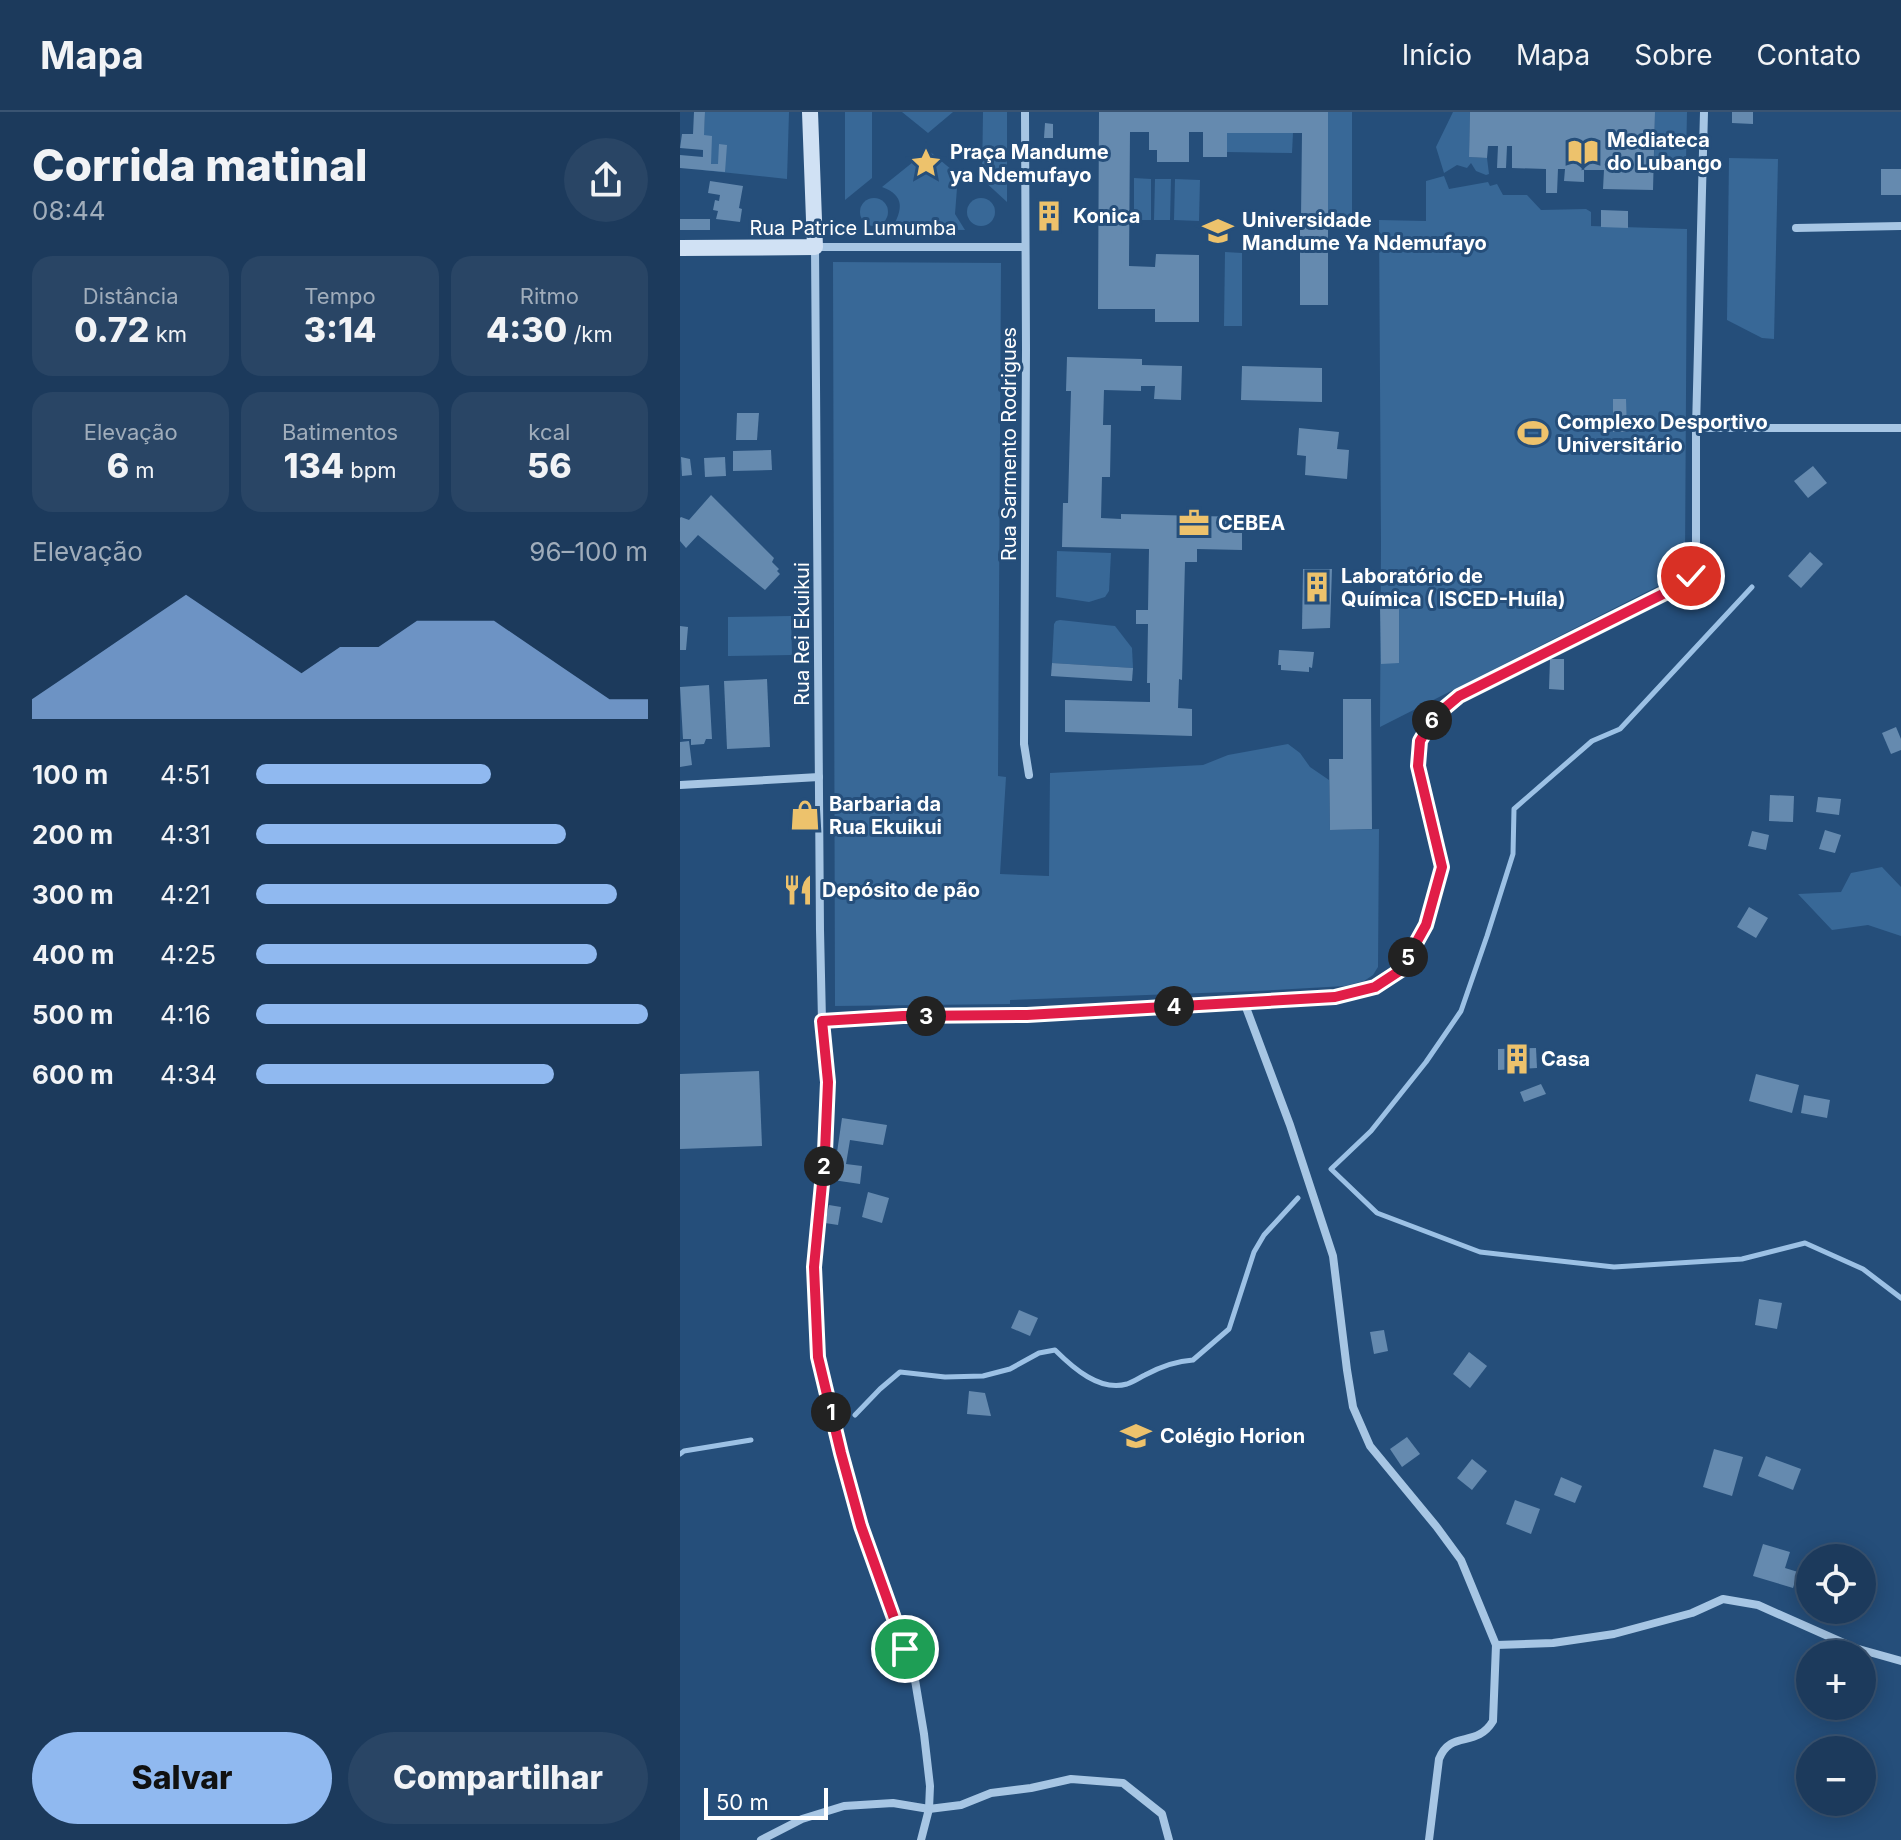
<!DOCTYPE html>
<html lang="pt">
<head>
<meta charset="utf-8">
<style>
	:root { --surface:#1c3a5c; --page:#294565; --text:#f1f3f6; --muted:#a0adbb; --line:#3a5472; --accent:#90b9f0 }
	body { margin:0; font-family:Inter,sans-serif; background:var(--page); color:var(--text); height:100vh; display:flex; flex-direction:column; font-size:30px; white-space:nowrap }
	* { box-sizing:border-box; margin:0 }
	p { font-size:26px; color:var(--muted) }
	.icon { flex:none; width:44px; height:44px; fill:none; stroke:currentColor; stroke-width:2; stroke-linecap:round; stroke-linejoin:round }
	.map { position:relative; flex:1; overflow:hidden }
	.sheet { display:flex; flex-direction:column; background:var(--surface); width:680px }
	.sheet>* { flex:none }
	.controls { position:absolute; left:1116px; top:1432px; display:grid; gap:16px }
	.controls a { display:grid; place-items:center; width:80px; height:80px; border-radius:50%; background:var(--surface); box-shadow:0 4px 20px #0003,0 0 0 2px var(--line); font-size:40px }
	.scale { position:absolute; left:24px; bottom:20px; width:124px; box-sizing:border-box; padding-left:8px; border:4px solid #fff; border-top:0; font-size:22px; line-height:28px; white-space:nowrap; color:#fff; -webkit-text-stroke:6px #254e7a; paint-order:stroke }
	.pin { position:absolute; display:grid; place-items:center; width:68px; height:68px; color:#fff; margin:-34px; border:4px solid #fff; border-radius:50%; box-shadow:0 2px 8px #0007 }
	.km { position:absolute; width:40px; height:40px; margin:-20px; border-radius:50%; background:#222; color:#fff; font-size:22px; line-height:40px; text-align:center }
	.round { display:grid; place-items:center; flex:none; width:84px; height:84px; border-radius:42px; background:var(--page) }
	.overview { display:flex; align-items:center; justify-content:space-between; height:136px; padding:0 32px }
	h1 { font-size:44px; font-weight:800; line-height:60px }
	.figures { display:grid; grid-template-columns:repeat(3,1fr); gap:12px; height:136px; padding:8px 32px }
	.figures div { display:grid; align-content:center; border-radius:20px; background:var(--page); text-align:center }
	.figures b { font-size:34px; font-weight:800 }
	.figures small { font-size:22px; font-weight:400 }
	.figures p { font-size:22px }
	.chart { height:224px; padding:16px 32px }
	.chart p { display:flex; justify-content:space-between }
	.chart svg { width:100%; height:144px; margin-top:8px; fill:var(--accent); opacity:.7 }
	.action { display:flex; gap:16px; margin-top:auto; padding:16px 32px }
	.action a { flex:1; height:92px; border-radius:48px; background:var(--accent); color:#111; font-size:32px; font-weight:800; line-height:92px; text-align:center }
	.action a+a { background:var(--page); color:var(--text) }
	ul { padding:0 32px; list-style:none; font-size:26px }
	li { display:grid; grid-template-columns:128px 96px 1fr; align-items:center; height:60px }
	li i { height:20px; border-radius:10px; background:var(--accent) }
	header { display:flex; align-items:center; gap:48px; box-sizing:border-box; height:112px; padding:0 40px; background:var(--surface); border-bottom:2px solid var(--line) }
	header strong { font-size:38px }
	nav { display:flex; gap:44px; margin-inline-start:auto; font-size:28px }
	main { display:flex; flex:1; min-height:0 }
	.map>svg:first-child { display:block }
	.green { fill:#386897 }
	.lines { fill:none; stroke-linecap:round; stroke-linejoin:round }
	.stream { stroke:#9cc1e5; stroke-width:5 }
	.building { fill:#658aaf }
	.street { stroke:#a7c6e4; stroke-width:8 }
	.secondary { stroke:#d0e1f4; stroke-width:16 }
	.route-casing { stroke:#fff; stroke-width:16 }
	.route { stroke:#e11d48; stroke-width:10 }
	.labels { text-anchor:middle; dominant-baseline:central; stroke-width:6; stroke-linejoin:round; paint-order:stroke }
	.poi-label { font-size:20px; font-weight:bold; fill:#fff; stroke:#254e7a; text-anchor:start }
	.street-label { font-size:20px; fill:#fff; stroke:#254e7a }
</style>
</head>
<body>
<header>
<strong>Mapa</strong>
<nav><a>Início</a><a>Mapa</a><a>Sobre</a><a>Contato</a></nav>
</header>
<main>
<section class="sheet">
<div class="overview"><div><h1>Corrida matinal</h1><p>08:44</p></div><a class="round"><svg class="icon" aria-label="share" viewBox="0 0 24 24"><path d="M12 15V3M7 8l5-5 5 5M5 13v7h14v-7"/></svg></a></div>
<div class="figures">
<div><p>Distância</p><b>0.72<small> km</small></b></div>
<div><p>Tempo</p><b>3:14</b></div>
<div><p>Ritmo</p><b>4:30<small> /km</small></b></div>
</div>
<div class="figures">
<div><p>Elevação</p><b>6<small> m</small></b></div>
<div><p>Batimentos</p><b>134<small> bpm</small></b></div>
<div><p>kcal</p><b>56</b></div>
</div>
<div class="chart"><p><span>Elevação</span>96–100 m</p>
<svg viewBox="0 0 160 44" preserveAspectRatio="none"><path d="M0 44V38L10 30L20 22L30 14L40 6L50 14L60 22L70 30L80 22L90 22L100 14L110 14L120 14L130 22L140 30L150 38L160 38V44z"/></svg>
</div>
<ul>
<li><b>100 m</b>4:51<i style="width:60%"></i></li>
<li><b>200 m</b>4:31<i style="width:79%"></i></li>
<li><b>300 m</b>4:21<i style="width:92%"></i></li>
<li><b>400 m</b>4:25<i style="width:87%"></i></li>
<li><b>500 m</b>4:16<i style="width:100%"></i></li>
<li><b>600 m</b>4:34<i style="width:76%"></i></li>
</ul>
<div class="action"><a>Salvar</a><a>Compartilhar</a></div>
</section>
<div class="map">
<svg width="1221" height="1728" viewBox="0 0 1221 1728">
	<rect width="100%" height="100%" fill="#254e7a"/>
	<g class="green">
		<polygon points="25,0 109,0 107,67 22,58"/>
		<polygon points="165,0 192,0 192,66 165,88"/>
		<polygon points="222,0 273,0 248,21"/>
		<polygon points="303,0 327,0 327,90 302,67"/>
		<polygon points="648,0 672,0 672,109 648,108"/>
		<polygon points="773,0 790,0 789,45 807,46 809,62 806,63 796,59 791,51 787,56 777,53 764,61 756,35"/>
		<polygon points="975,0 1007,0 1006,49 974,48"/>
		<polygon points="547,21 613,21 612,41 547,40"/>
		<path d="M248,38L278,63L275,102L285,118L212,117C222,98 226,84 202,75Z"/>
		<polygon points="1049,46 1098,47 1094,227 1082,226 1047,208"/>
		<polygon points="764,64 769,77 808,70 810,74 817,72 823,83 847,83 861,98 906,97 911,100 911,114 1007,117 1005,449 1002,459 994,466 700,615 701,431 699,108 746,109 746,69"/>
		<polygon points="454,66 471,67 471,108 454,108"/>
		<polygon points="475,67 491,67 490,108 474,108"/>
		<polygon points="495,67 520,68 519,109 494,108"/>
		<circle cx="194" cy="100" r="14"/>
		<circle cx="301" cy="100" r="14"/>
		<polygon points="545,140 562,141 562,214 544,214"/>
		<polygon points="153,150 321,151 318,664 326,665 320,762 369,764 370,661 523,653 548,643 608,632 620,641 630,655 649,668 650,718 699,717 698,855 693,863 684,869 665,874 577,879 330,888 330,892 155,894"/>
		<polygon points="377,439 431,441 429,479 425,485 409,490 376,485"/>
		<polygon points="111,504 112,543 48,544 48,505"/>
		<polygon points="380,508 435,514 452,536 453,556 372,551 374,512 376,509"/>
		<polygon points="1202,755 1221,775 1221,824 1188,813 1152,818 1118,782 1161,780 1171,761"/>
	</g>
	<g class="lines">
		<g class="stream">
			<polyline points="1072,475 940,617 912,629 834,697 833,742 807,824 781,899 746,950 691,1019 651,1057 697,1101 800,1140 934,1155 1062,1147 1125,1131 1183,1157 1221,1186"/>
			<path d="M175,1303L200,1277L220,1260L265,1265L303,1264L330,1257L359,1241L375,1238C393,1256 420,1280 447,1272C453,1270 459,1266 465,1263C480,1255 496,1249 513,1248L549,1217L574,1140L584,1123L618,1086"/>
			<polyline points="0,1342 4,1339 71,1328"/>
		</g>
	</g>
	<g class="building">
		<polygon points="14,0 25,0 24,23 32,24 31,52 38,52 39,32 47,33 45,60 0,56 0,43 23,45 23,38 0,36 2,22 13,22"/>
		<polygon points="419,0 648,0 648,105 621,105 622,21 547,21 547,45 523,45 523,20 509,20 509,50 477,50 477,38 469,38 469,20 450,20 449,154 475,155 476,142 519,143 519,210 475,210 475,197 418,197"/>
		<polygon points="790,0 975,0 973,78 923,77 924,58 904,58 904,70 884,69 885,57 878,57 877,81 866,81 866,57 832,56 832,34 827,34 826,56 817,56 818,34 808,34 807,46 789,45"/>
		<polygon points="1052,0 1073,0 1073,12 1052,11"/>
		<polygon points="365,11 373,12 373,26 364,26"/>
		<rect x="1201" y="57" width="20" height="26"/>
		<polygon points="30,69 63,74 59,96 62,97 60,110 36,107 38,99 33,98 35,88 39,89 40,83 28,81"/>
		<polygon points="921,98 948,99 948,116 921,115"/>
		<rect x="0" y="107" width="30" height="11"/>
		<rect x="620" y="113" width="28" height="80"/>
		<polygon points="387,245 462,247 462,253 502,254 501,288 474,287 475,274 461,274 461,279 424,278 423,313 431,313 430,365 422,365 421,406 441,407 441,402 562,405 562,438 517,437 517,450 505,450 502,568 499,567 498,596 512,597 512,624 385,620 385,588 470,590 470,571 467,571 468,512 456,512 456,498 468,498 469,437 382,435 383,391 388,391 391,279 386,279"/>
		<polygon points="562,254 642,256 642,290 561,288"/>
		<polygon points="933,287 946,287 947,320 933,320"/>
		<polygon points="57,301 79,301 77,328 56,328"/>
		<polygon points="619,316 659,320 657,337 669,338 667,367 625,363 626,344 617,343"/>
		<polygon points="91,338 92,358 53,359 53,339"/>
		<polygon points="1,345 10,347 12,363 2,364"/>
		<polygon points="45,345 46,364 25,365 24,346"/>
		<polygon points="1133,354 1147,371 1128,386 1114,369"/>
		<polygon points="31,383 94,446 92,450 99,457 97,459 100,462 85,478 18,423 6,436 0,429 0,406 1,405 9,408"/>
		<polygon points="1130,440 1143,452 1121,476 1108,464"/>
		<polygon points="623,457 652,457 650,516 622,517"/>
		<polygon points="700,493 719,493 719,551 701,552"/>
		<polygon points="0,514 8,515 6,538 0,538"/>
		<polygon points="599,538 634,540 632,556 629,555 629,560 601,558 601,553 598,553"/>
		<polygon points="870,547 884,547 884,578 869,577"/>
		<polygon points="372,551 453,556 452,569 371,564"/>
		<polygon points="87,567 90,635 47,637 44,569"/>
		<polygon points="29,573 32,627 26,627 24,632 11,633 11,627 3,627 0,575"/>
		<polygon points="663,587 691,587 692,717 650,718 649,647 663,647"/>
		<polygon points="1216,615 1221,627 1221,638 1211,642 1202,621"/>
		<polygon points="9,629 12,653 0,655 0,630"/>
		<polygon points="1090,683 1114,684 1113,710 1089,709"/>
		<polygon points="1138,685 1161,687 1159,703 1136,700"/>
		<polygon points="1145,718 1161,723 1155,741 1139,737"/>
		<polygon points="1072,719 1089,723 1086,738 1068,734"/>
		<polygon points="1069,795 1088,806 1076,826 1057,815"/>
		<polygon points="856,936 857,956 818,958 818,937"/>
		<polygon points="79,959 82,1034 0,1037 0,962"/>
		<polygon points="1076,962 1119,973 1112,1001 1069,989"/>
		<polygon points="861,972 866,982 844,990 840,980"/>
		<polygon points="1124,983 1150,988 1147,1006 1121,1001"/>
		<polygon points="162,1006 207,1013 203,1033 170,1028 166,1052 182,1054 180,1072 153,1068"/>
		<polygon points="188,1080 209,1086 202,1111 182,1105"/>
		<polygon points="149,1093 161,1095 158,1113 145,1111"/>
		<polygon points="1079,1187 1102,1191 1097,1217 1075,1213"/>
		<polygon points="339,1198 358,1206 350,1224 331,1216"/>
		<polygon points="704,1218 708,1239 694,1242 690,1220"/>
		<polygon points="789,1240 807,1254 790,1276 773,1262"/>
		<polygon points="289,1279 305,1281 311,1304 287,1302"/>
		<polygon points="727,1325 740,1342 722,1355 710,1337"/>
		<polygon points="1034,1337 1063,1345 1052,1384 1023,1375"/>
		<polygon points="1086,1344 1121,1357 1113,1378 1078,1364"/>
		<polygon points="792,1347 807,1359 792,1378 777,1366"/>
		<polygon points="881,1365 902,1374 895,1391 874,1383"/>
		<polygon points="835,1388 860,1397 851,1422 826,1412"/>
		<polygon points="1083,1432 1110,1440 1105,1456 1118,1460 1113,1476 1073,1464"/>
	</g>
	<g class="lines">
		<g class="street">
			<polyline points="345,0 346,237 344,632 349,663"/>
			<polyline points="1116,116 1221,114"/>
			<polyline points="1016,316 1221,316"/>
			<polyline points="0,673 139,665"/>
			<path d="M564,890L610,1013L653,1144L667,1258L673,1295L690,1334L756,1414L781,1448L816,1533L813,1609C796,1637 771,1617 759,1647L749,1728"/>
			<polyline points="142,909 223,904 347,903 655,885 695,875 721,858 746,813 762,755 738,654 740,629 754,605 779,584 997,475 1011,464 1016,446 1016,316 1024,0"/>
			<polyline points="816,1533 873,1531 934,1522 1012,1501 1043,1487 1078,1493 1175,1536 1221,1549"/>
			<polyline points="81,1728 122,1707 164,1694 213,1691 249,1697 281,1693 311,1681 351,1676 391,1667 443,1671 482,1702 489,1728"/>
			<polyline points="241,1728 249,1697 250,1674 244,1622 235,1568 207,1484 181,1414 161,1341 138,1245 134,1155 145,1040 148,970 142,909 140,818 135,135 345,135"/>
		</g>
		<polyline class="secondary" points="0,136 135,135 130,0"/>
	</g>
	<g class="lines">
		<g class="route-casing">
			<polyline id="route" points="225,1537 181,1414 161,1341 138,1245 134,1155 145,1040 148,970 142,909 223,904 347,903 655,885 695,875 721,858 746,813 762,755 738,654 740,629 754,605 779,584 997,475 1011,464"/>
		</g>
		<use href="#route" class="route"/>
	</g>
	<defs>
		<g id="library-bare" transform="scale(2.4)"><path d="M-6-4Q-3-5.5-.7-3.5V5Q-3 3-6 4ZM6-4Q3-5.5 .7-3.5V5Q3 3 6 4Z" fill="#edc26c" stroke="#254e7a" stroke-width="2.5" paint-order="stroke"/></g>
		<g id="sight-bare" transform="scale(2.4)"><path d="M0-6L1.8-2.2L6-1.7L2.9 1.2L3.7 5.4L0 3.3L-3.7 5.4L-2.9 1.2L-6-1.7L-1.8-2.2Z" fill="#edc26c" stroke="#254e7a" stroke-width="2.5" paint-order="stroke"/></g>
		<g id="building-bare" transform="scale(2.4)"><path d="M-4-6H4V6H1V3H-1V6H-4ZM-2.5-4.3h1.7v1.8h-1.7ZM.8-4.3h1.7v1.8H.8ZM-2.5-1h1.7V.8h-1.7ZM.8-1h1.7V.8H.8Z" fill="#edc26c" stroke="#254e7a" stroke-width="2.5" paint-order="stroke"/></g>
		<g id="university-bare" transform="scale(2.4)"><path d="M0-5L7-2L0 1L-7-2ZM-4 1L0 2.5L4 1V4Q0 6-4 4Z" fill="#edc26c" stroke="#254e7a" stroke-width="2.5" paint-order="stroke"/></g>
		<g id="stadium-bare" transform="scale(2.4)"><path d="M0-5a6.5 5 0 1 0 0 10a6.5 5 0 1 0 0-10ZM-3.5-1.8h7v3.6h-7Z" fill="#edc26c" stroke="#254e7a" stroke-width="2.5" paint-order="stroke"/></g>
		<g id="office-bare" transform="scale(2.4)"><path d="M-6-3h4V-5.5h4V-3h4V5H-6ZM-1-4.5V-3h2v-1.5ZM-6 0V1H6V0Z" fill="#edc26c" stroke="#254e7a" stroke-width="2.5" paint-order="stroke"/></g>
		<g id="shop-bare" transform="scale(2.4)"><path d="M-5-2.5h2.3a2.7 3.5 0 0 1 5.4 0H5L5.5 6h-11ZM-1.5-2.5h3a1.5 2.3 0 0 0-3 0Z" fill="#edc26c" stroke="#254e7a" stroke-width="2.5" paint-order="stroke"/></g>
		<g id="restaurant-bare" transform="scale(2.4)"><path d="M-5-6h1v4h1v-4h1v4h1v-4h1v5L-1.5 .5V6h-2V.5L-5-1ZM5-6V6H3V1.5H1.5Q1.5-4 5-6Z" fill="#edc26c" stroke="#254e7a" stroke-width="2.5" paint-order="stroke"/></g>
		<g id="school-bare" transform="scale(2.4)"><path d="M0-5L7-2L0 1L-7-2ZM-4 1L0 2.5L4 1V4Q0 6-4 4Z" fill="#edc26c" stroke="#254e7a" stroke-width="2.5" paint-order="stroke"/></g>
	</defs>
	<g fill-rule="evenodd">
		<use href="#library-bare" x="903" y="40"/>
		<use href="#sight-bare" x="246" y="51"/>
		<use href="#building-bare" x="369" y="104"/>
		<use href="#university-bare" x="538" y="119"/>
		<use href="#stadium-bare" x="853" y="321"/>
		<use href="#office-bare" x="514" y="411"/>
		<use href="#building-bare" x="637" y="475"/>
		<use href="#shop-bare" x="125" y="703"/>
		<use href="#restaurant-bare" x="118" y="778"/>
		<use href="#building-bare" x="837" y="947"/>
		<use href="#school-bare" x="456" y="1324"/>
	</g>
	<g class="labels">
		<g class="poi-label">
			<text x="927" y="28">Mediateca<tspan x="927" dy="23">do Lubango</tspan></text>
			<text x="270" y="40">Praça Mandume<tspan x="270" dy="23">ya Ndemufayo</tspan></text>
			<text x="393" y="104">Konica</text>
			<text x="562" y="108">Universidade<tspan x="562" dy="23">Mandume Ya Ndemufayo</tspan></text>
			<text x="877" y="310">Complexo Desportivo<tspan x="877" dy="23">Universitário</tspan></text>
			<text x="538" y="411">CEBEA</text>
			<text x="661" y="464">Laboratório de<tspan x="661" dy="23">Química ( ISCED-Huíla)</tspan></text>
			<text x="149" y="692">Barbaria da<tspan x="149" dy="23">Rua Ekuikui</tspan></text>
			<text x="142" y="778">Depósito de pão</text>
			<text x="861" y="947">Casa</text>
			<text x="480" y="1324">Colégio Horion</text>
		</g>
		<g class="street-label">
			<text x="173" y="116">Rua Patrice Lumumba</text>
			<text transform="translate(329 332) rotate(-90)">Rua Sarmento Rodrigues</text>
			<text transform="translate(122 522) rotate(-90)">Rua Rei Ekuikui</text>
		</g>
	</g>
</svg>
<div class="controls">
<a><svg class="icon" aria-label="locate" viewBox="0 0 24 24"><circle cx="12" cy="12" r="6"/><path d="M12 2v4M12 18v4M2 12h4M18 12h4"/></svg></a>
<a>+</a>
<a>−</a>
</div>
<div class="scale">50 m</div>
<div class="pin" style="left:225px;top:1537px;background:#1e9e55"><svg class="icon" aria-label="arrive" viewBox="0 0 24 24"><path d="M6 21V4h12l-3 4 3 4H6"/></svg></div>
<div class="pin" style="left:1011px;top:464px;background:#d93025"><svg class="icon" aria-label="check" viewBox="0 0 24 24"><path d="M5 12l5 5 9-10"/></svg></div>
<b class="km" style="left:151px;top:1300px">1</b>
<b class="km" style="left:144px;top:1054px">2</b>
<b class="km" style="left:246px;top:904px">3</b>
<b class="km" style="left:494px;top:894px">4</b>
<b class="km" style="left:728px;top:845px">5</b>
<b class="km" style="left:752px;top:608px">6</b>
</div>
</main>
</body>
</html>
